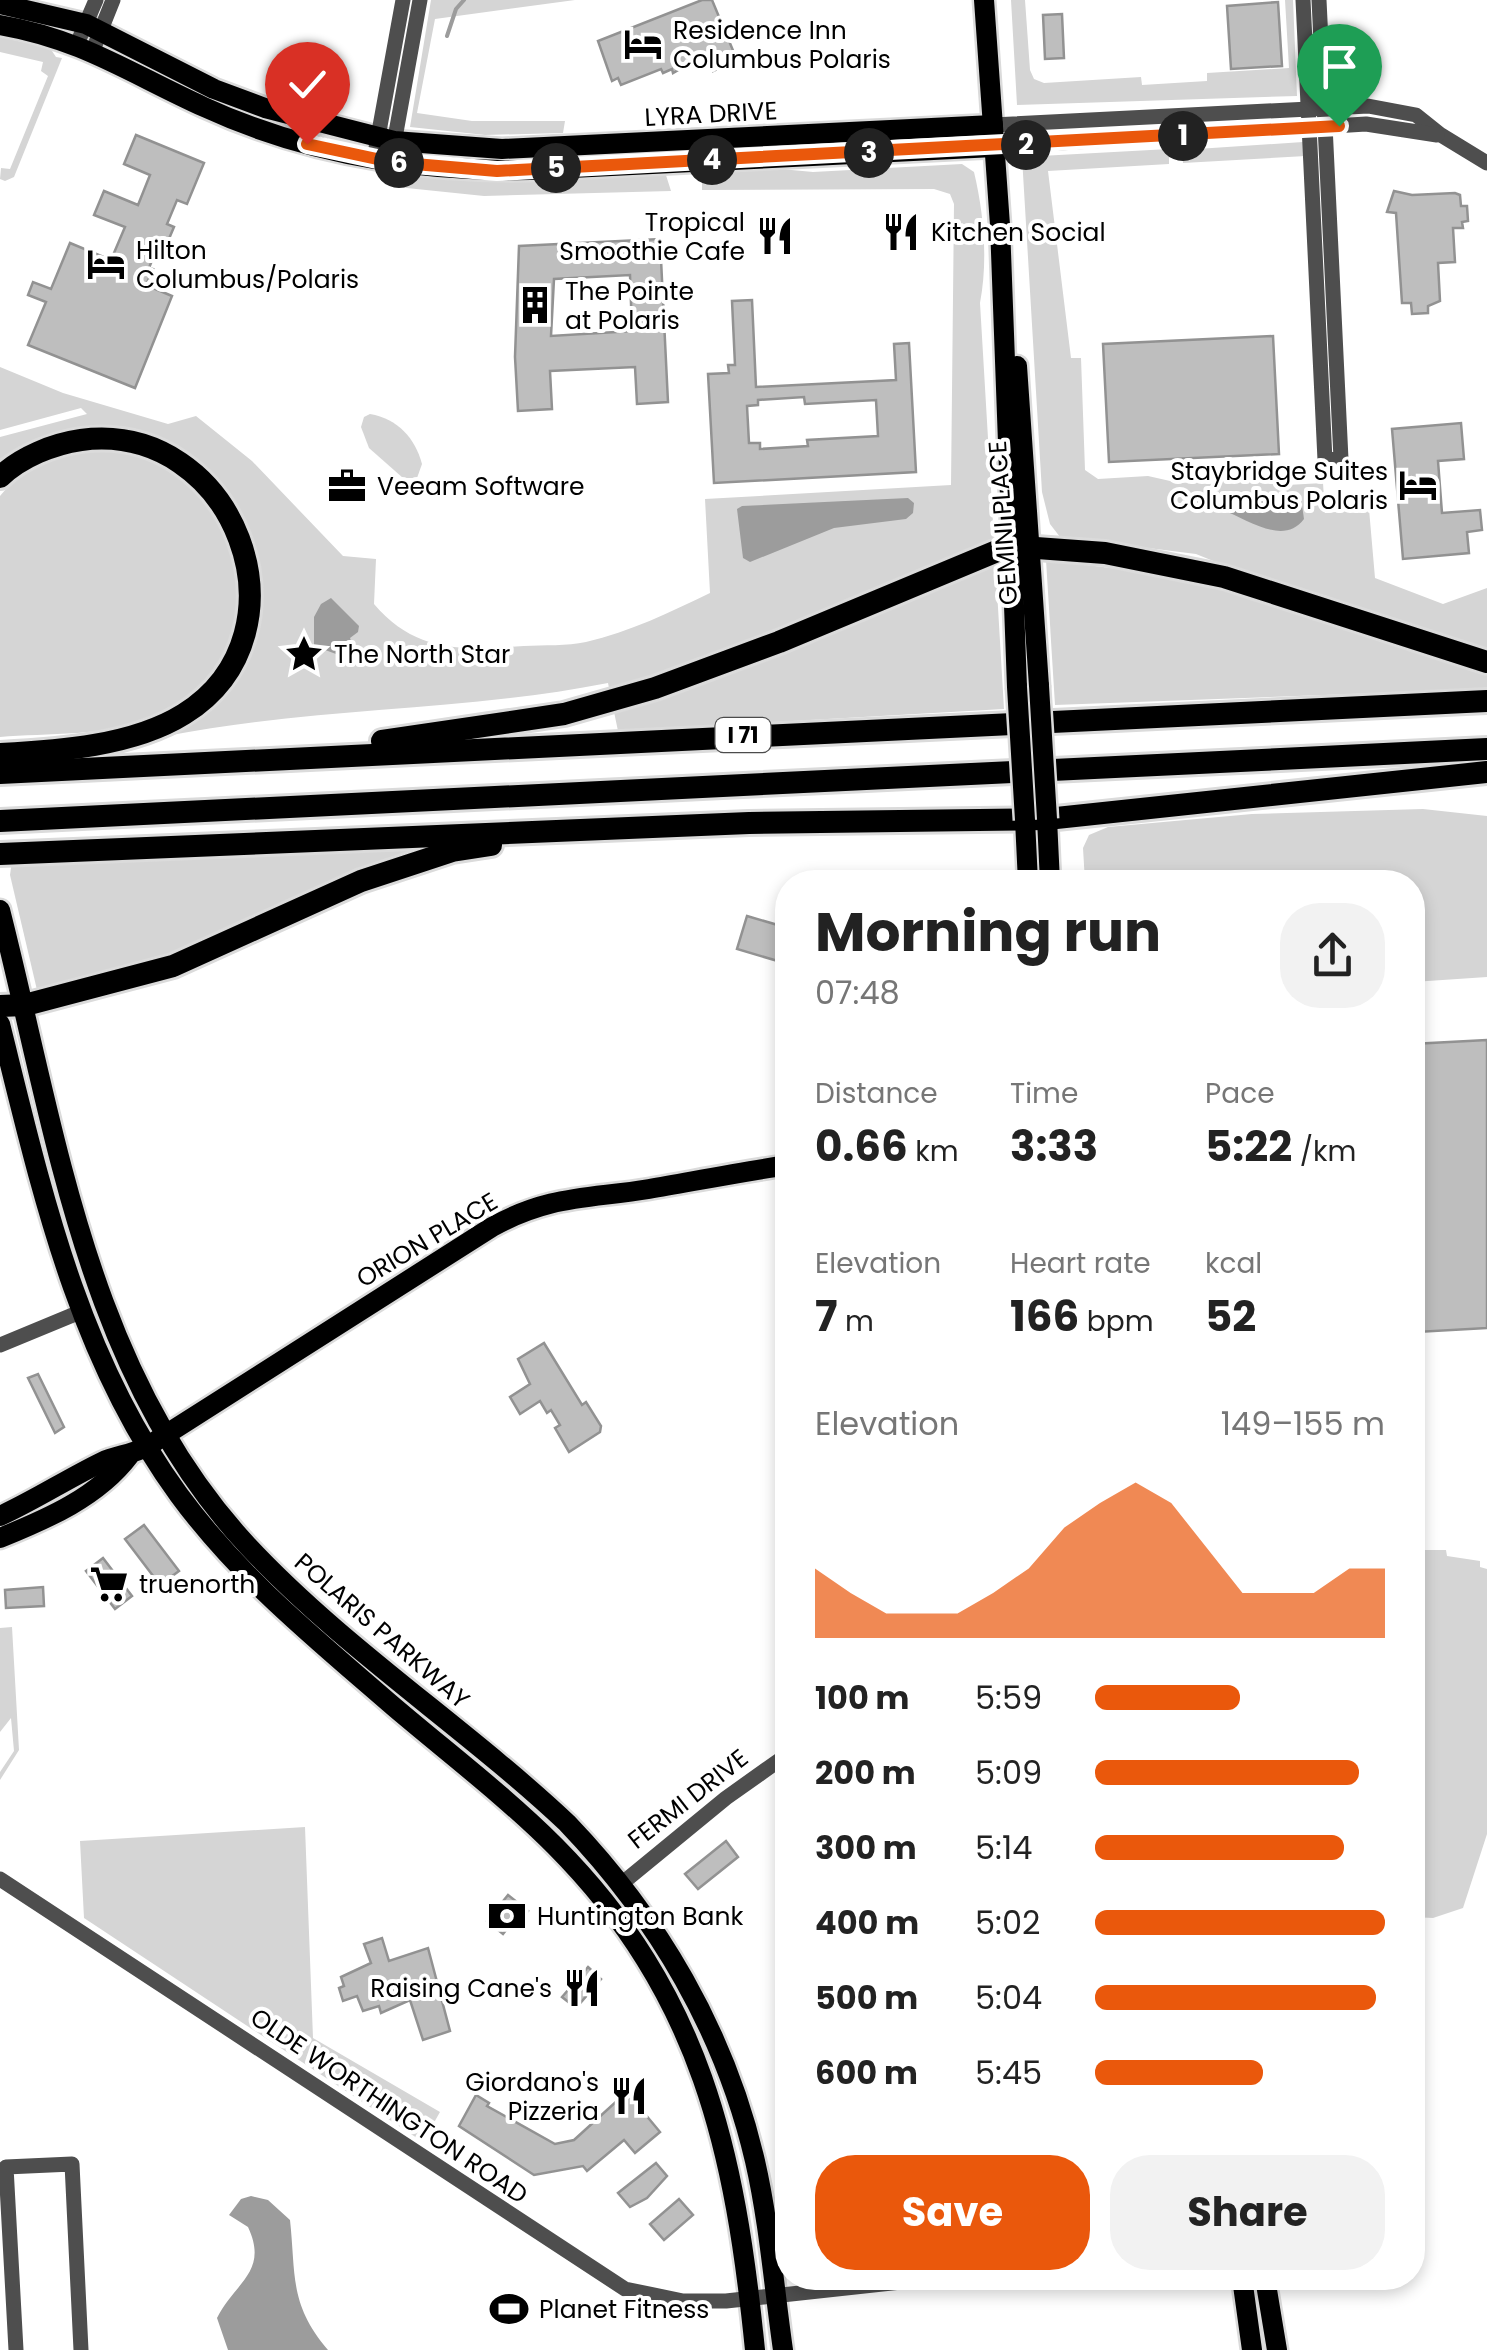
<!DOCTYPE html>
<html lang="en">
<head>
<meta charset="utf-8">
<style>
	:root { --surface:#fff; --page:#f2f2f2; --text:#222; --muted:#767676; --accent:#ea580c }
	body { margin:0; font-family:Poppins,sans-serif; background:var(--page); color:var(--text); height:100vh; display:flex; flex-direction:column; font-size:38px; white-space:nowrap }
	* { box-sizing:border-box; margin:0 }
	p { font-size:32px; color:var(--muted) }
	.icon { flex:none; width:55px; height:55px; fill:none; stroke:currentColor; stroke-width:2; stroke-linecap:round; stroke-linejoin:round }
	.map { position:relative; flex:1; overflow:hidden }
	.drawer { position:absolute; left:775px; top:870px; width:650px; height:1420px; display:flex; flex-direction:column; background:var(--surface); border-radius:40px; box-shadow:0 5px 15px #0003 }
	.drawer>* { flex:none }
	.pin { position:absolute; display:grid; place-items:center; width:85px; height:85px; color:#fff; margin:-102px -42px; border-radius:50% 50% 50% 0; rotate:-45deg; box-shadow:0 0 10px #0007 }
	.pin .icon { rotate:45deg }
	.km { position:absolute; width:50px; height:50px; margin:-25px; border-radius:50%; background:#222; color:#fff; font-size:28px; line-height:50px; text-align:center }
	.round { display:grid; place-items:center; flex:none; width:105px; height:105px; border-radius:40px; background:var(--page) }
	.headline { display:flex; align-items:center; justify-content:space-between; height:170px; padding:0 40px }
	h1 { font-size:55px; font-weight:700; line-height:75px }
	.figures { display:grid; grid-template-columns:repeat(3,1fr); gap:15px; height:170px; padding:10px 40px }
	.figures div { display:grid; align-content:center }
	.figures b { font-size:42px; font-weight:700 }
	.figures small { font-size:28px; font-weight:400 }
	.figures p { font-size:28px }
	.chart { height:280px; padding:20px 40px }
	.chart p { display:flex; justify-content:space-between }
	.chart svg { width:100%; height:180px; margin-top:10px; fill:var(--accent); opacity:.7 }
	.primary-button { display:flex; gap:20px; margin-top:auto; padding:20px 40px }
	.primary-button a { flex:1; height:115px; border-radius:40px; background:var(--accent); color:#fff; font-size:40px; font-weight:700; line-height:115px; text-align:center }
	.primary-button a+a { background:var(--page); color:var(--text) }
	ul { padding:0 40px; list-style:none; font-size:32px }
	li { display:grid; grid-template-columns:160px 120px 1fr; align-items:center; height:75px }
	li i { height:25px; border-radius:12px; background:var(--accent) }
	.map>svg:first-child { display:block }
	.green { fill:#d5d5d5 }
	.water { fill:#9c9c9c }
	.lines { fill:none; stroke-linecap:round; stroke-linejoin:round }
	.stream { stroke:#9c9c9c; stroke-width:4 }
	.building { fill:#bebebe; stroke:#929292; stroke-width:2.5; fill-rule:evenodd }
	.major-casing { stroke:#dbdbdb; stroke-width:25 }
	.highway-casing { stroke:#dbdbdb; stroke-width:28 }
	.minor { stroke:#4e4e4e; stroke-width:15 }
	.major { stroke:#000; stroke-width:20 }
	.highway { stroke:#000; stroke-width:22 }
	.major-bridge-casing { stroke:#dbdbdb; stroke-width:25; stroke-linecap:butt }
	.major-bridge { stroke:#000; stroke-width:20 }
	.route-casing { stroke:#fff; stroke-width:20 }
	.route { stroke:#ea580c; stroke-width:12 }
	.labels { text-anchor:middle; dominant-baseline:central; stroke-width:8; stroke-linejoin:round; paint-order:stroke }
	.shield { fill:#fff; stroke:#4c4c4c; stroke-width:2.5 }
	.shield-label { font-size:22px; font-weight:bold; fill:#000 }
	.poi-label { font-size:25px; fill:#000; stroke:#fff; text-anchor:start }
	.street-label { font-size:25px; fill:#000; stroke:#fff }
</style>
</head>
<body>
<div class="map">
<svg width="1487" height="2350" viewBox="0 0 1487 2350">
	<rect width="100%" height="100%" fill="#fff"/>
	<g class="green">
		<polygon points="431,0 575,0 435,19 417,113 472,121 565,121 563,133 485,135 410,127"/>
		<polygon points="1011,0 1025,0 1030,70 1034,79 1044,83 1141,77 1142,85 1207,81 1207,73 1289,68 1285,0 1293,0 1297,96 1017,105"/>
		<polygon points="0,37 50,48 56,57 62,58 14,177 5,181 0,179 1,168 10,169 48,76 41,71 43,62 0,52"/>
		<polygon points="1303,142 1306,156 1183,163 1182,150"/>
		<polygon points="1169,149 1169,164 1048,171 1071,358 1081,358 1085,470 1098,479 1148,476 1179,483 1286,478 1287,485 1323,483 1325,513 1369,509 1375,578 1443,604 1487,588 1487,654 1421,634 1327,596 1233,569 1196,554 1060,537 1050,524 1042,492 1022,157"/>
		<path d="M962,164L974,172C984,214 988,261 980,303L1004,709L618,731L608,683C462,712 312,707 166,736C195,717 222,701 240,671C289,589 250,485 167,445C158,441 148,435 139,432C94,422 41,453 0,468V437L87,414L81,408L0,430V367L63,393L168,424L196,416L252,461L343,556L376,559L374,604C416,654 465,650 524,646C544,645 567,646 586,642C630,632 670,612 710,593L705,499L951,485L954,204L950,194L934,189L702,190V175L706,169L739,165L813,172Z"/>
		<polygon points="408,171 665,172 671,191 484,196 397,187 401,176 410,175"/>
		<path d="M370,414C398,419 415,438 422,464L417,478H403L369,448L361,427L364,417Z"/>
		<path d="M89,451C116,451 147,452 171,467C270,528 260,674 152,719C111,736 45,733 0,737V496C23,469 55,457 89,451Z"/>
		<polygon points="1046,560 1200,579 1487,668 1487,689 1055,705"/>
		<polygon points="1423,809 1487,816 1487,977 1413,982 1412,882 1085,882 1083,848 1089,835 1108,827 1252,814"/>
		<polygon points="445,843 148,963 37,990 10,875 12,861"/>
		<polygon points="1413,1550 1446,1550 1447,1556 1480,1561 1480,1567 1487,1569 1487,1834 1463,1908 1433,1918 1413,1917"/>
		<polygon points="12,1627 19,1750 0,1780 0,1772 14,1751 11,1718 0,1732 0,1628"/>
		<polygon points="305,1827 313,2038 440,2112 423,2142 84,1918 80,1841"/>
	</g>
	<g class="water">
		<path d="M1288,496L1301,498L1304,519C1284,546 1248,520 1223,510L1221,500Z"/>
		<polygon points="908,498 914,503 913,513 906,519 834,528 750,562 743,558 737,509 742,506"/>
		<polygon points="331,598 359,626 358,632 350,638 354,649 336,654 317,647 314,656 314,617 321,604"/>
		<path d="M251,2196L268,2200L290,2220C296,2276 289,2304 328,2350H228L217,2318C235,2282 269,2272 248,2227L229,2215L241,2199Z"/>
	</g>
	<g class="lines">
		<polyline class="stream" points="447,36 456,9 464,0"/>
	</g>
	<g class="building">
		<polygon points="702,0 712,0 737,60 713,71 706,54 673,73 672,69 663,73 661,69 621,85 618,78 612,81 598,41"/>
		<polygon points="1278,2 1282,66 1231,69 1227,6"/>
		<polygon points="1062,14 1064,58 1045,59 1043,15"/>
		<polygon points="136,135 204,163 187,204 177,200 167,224 174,227 168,241 161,238 149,268 153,269 146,285 172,296 135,388 28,345 46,302 28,295 33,282 51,289 70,243 111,260 125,227 94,215 104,191 138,205 150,175 124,164"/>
		<polygon points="1394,191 1412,195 1455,193 1460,195 1461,206 1467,206 1468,221 1462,222 1463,228 1453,228 1455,262 1438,263 1440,301 1428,306 1428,313 1412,314 1411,303 1402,303 1396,213 1387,212"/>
		<path d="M660,239L668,402L637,404L635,367L550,371L552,409L518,411L515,357L519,246ZM630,275L632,331L551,336L554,279Z"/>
		<path d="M752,300L756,387L896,380L894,344L909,343L916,472L714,483L708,374L729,373L728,365H735L732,301ZM804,397L805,404L876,400L878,436L807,440L808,446L760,449V443H749L747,406L758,405V400Z"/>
		<polygon points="1273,336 1279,454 1109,462 1103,344"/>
		<polygon points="1461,423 1464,459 1438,461 1442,513 1480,510 1482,530 1467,532 1469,553 1403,559 1392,429"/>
		<polygon points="747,916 788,928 788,964 737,949"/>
		<polygon points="1487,1040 1487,1328 1417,1332 1412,1276 1412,1044"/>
		<polygon points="544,1343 582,1405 586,1402 601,1426 600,1432 569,1452 555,1428 560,1425 551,1410 547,1413 540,1401 520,1414 510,1397 530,1384 518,1359"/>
		<polygon points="38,1374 64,1427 55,1433 28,1378"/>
		<polygon points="144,1525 179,1571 160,1585 125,1539"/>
		<polygon points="103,1558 132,1596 115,1609 86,1571"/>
		<polygon points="43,1587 44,1606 6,1608 5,1590"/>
		<polygon points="726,1841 738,1857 698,1889 685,1874"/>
		<polygon points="508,1895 528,1911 514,1929 510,1925 503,1934 487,1921"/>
		<polygon points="382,1938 389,1961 428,1948 450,2031 423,2040 410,2000 381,2013 379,2006 363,2011 357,1996 343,2001 339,1988 344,1986 341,1977 371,1963 364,1944"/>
		<polygon points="588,1967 601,1979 576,2008 562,1997"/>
		<polygon points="630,2089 639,2099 635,2102 660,2132 635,2153 624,2140 587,2171 583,2166 534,2175 459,2126 476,2095 489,2103 487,2106 555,2144 574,2140"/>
		<polygon points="656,2163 667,2176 647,2198 630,2207 618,2193"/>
		<polygon points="679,2199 693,2215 664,2240 650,2224"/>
	</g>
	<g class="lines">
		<g class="major-casing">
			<g id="major">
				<polyline points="984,0 1000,225 1017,687"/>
				<polyline points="0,4 86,24 214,89 265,108 394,141 502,149 993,125"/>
				<path d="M0,25C82,39 131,74 204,107C306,154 420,172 531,170L994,147"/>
				<polyline points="1017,366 1039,686"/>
				<polyline points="1047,819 1050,882"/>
				<polyline points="1025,820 1028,882"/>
				<path d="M0,910C56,1129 86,1372 247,1545C343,1648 465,1727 567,1823C658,1918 725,2032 755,2161C769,2222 774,2287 783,2350"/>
				<path d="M0,1024C41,1188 77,1356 179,1495C240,1578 316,1639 393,1706C447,1752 505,1796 555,1846C702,1994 735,2151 755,2350"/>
				<path d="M0,1516C35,1500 67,1479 102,1462C116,1455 132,1455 148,1446L492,1227C550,1195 588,1199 649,1189C695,1181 741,1172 788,1165"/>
				<path d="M0,1538C47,1519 98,1497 129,1456"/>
				<polyline points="1242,2278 1252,2350"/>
				<polyline points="1265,2278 1277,2350"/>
			</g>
		</g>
		<g class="highway-casing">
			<g id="highway">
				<path d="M0,477C21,457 53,444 81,440C234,420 315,632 184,714C133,746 58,751 0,754"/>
				<polyline points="382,741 564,714 655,688 779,642 1009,546 1105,553 1224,577 1487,662"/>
				<polyline points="0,773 1487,701"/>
				<polyline points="0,821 1487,749"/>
				<polyline points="0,854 749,823 1047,819 1487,772"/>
				<polyline points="0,1006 25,1005 173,966 361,881 452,851 491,845"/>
			</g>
		</g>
		<g class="minor">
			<polyline points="1303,0 1325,460 1341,459 1319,0"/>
			<polyline points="77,44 96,0"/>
			<polyline points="93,50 113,0"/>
			<polyline points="993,125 1368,106 1416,115 1441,135 1487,163"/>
			<polyline points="994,147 1366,124 1437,135"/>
			<polyline points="393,149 420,0"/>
			<polyline points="374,159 403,0"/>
			<polyline points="0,1345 80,1312"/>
			<polyline points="0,1879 625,2289 683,2301 726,2301 938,2278"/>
			<polyline points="620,1885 726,1798 788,1754"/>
			<polyline points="16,2350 6,2167 72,2164 81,2350"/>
		</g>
		<use href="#major" class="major"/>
		<use href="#highway" class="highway"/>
		<g class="major-bridge-casing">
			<g id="major-bridge">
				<polyline points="1039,686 1047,819"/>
				<polyline points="1017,687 1025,820"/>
			</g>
		</g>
		<use href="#major-bridge" class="major-bridge"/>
	</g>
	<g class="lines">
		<g class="route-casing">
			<polyline id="route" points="307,144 391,162 497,171 1339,126"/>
		</g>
		<use href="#route" class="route"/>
	</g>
	<defs>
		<g id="hotel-bare" transform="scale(3)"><path d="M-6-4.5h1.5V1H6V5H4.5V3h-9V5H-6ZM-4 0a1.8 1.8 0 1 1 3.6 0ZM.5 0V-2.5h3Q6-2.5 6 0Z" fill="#000" stroke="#fff" stroke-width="2.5" paint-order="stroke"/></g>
		<g id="restaurant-bare" transform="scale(3)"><path d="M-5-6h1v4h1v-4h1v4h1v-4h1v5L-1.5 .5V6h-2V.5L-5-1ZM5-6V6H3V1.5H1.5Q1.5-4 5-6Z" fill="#000" stroke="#fff" stroke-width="2.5" paint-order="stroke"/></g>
		<g id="building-bare" transform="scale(3)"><path d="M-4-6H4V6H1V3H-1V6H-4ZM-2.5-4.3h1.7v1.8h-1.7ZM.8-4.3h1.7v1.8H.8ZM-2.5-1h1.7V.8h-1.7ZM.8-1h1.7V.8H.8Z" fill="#000" stroke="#fff" stroke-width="2.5" paint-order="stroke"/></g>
		<g id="office-bare" transform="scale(3)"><path d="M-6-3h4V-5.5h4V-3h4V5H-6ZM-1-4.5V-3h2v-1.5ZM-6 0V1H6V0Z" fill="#000" stroke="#fff" stroke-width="2.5" paint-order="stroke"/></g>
		<g id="sight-bare" transform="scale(3)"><path d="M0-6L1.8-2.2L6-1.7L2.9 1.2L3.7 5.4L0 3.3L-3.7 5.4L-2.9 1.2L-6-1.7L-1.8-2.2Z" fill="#000" stroke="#fff" stroke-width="2.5" paint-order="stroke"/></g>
		<g id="supermarket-bare" transform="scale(3)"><path d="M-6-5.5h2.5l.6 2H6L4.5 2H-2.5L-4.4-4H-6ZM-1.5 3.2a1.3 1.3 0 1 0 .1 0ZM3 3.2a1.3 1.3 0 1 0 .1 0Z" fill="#000" stroke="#fff" stroke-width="2.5" paint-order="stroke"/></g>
		<g id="bank-bare" transform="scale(3)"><path d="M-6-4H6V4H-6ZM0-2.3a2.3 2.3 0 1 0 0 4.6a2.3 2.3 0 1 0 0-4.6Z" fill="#000" stroke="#fff" stroke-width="2.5" paint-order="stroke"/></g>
		<g id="stadium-bare" transform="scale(3)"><path d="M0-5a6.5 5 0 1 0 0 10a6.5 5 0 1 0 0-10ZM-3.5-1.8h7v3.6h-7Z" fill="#000" stroke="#fff" stroke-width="2.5" paint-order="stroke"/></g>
	</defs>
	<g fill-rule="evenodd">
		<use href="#hotel-bare" x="643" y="44"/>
		<use href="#restaurant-bare" x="901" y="232"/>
		<use href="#restaurant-bare" x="775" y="236"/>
		<use href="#hotel-bare" x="106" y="264"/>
		<use href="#building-bare" x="535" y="305"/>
		<use href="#hotel-bare" x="1418" y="485"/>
		<use href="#office-bare" x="347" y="486"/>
		<use href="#sight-bare" x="304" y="654"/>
		<use href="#supermarket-bare" x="109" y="1584"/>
		<use href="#bank-bare" x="507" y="1916"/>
		<use href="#restaurant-bare" x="582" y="1988"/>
		<use href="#restaurant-bare" x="629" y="2096"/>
		<use href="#stadium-bare" x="509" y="2309"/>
	</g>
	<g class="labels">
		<rect class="shield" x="715.5" y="718" width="55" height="34" rx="8"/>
		<g class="shield-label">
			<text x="743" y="735">I 71</text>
		</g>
		<g class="poi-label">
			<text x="673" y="30">Residence Inn<tspan x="673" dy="29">Columbus Polaris</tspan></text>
			<text x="745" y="222" text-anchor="end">Tropical<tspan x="745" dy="29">Smoothie Cafe</tspan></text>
			<text x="931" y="232">Kitchen Social</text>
			<text x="136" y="250">Hilton<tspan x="136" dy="29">Columbus/Polaris</tspan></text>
			<text x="565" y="291">The Pointe<tspan x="565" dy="29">at Polaris</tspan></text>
			<text x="1388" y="471" text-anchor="end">Staybridge Suites<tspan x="1388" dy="29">Columbus Polaris</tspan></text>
			<text x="377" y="486">Veeam Software</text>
			<text x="334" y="654">The North Star</text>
			<text x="139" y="1584">truenorth</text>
			<text x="537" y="1916">Huntington Bank</text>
			<text x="552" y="1988" text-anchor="end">Raising Cane's</text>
			<text x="599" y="2082" text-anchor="end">Giordano's<tspan x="599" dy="29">Pizzeria</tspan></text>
			<text x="539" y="2309">Planet Fitness</text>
		</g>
		<g class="street-label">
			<text transform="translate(711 114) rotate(-3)">LYRA DRIVE</text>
			<text transform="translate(1003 523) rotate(-94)">GEMINI PLACE</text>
			<text transform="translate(427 1240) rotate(-31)">ORION PLACE</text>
			<text transform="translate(382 1631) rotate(41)">POLARIS PARKWAY</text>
			<text transform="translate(688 1799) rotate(-38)">FERMI DRIVE</text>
			<text transform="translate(389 2106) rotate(34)">OLDE WORTHINGTON ROAD</text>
		</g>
	</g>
</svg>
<div class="pin" style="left:1339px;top:126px;background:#1e9e55"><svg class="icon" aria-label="arrive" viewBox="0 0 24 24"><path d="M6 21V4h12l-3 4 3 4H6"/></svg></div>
<div class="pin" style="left:307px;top:144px;background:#d93025"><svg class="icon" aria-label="check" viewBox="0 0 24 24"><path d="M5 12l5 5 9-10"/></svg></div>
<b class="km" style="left:1183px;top:136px">1</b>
<b class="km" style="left:1026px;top:145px">2</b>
<b class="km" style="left:869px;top:153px">3</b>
<b class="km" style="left:712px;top:160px">4</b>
<b class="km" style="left:556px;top:168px">5</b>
<b class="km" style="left:399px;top:163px">6</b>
<section class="drawer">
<div class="headline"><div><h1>Morning run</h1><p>07:48</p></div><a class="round"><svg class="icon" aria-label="share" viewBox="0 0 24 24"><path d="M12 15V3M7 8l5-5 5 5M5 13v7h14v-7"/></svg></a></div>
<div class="figures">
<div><p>Distance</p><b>0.66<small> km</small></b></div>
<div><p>Time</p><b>3:33</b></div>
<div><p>Pace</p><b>5:22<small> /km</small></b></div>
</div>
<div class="figures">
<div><p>Elevation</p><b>7<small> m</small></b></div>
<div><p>Heart rate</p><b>166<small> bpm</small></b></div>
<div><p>kcal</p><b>52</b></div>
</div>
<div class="chart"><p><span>Elevation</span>149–155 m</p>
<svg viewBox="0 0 160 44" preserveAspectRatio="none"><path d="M0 44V27L10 33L20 38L30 38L40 38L50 33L60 27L70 17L80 11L90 6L100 11L110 22L120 33L130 33L140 33L150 27L160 27V44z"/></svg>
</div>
<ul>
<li><b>100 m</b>5:59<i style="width:50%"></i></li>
<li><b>200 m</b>5:09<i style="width:91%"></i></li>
<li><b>300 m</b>5:14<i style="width:86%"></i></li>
<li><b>400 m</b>5:02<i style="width:100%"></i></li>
<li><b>500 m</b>5:04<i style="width:97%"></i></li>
<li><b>600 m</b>5:45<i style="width:58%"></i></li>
</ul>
<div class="primary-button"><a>Save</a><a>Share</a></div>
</section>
</div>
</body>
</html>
